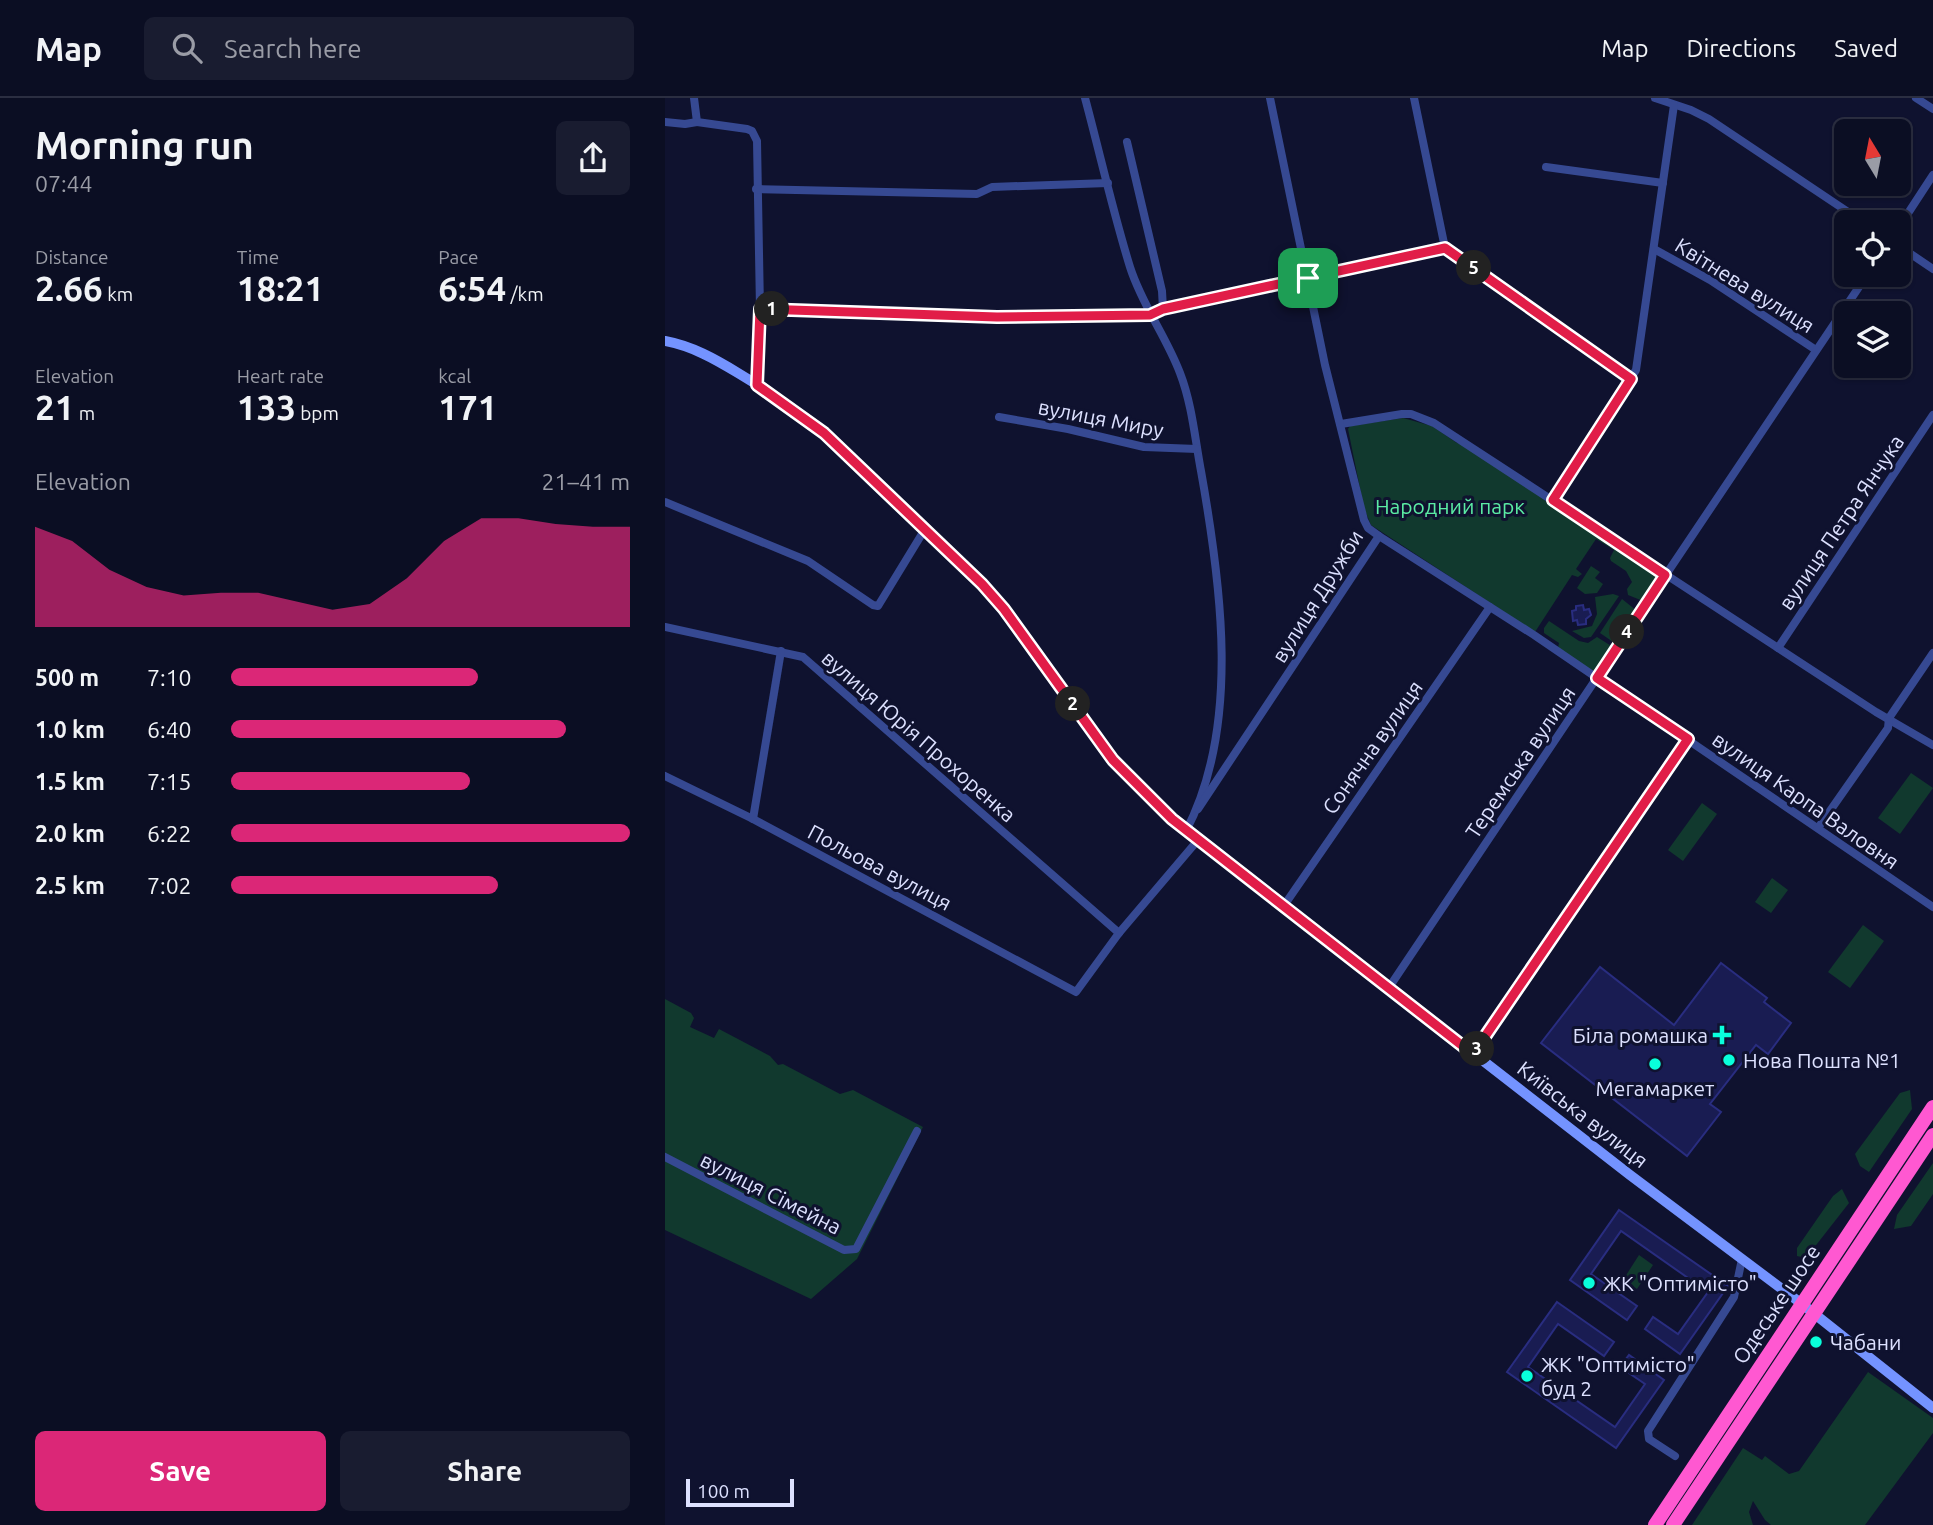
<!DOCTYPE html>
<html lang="en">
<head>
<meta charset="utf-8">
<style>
	:root { --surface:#0b0e23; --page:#191c30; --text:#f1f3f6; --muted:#9a9ca6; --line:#2b2e41; --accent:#db2777 }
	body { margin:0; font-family:Ubuntu,sans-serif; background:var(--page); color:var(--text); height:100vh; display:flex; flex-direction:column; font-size:26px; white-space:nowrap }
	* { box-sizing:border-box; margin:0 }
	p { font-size:23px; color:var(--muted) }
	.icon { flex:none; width:38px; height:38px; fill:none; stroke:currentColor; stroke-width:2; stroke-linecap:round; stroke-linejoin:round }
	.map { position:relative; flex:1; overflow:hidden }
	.details { display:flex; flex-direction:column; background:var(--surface); width:665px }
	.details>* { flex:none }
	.needle { width:46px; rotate:350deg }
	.fabs { position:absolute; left:1169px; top:21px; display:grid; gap:14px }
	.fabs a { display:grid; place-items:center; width:77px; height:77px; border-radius:10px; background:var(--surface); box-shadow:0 2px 5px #0004,0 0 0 2px var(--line); font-size:35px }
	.scale { position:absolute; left:21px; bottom:18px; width:108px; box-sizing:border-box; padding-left:7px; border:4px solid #dde1ff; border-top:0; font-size:19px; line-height:24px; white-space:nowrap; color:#dde1ff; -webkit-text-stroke:5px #0f122f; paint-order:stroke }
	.pin { position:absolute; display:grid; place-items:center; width:60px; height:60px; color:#fff; margin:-30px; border-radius:14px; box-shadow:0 4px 10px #0006 }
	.km { position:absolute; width:35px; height:35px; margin:-18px; border-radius:50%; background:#222; color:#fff; font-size:19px; line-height:35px; text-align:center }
	.round { display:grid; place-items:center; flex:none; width:74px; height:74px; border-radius:10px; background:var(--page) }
	.overview { display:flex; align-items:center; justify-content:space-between; height:119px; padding:0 35px }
	h1 { font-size:38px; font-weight:700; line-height:52px }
	.figures { display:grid; grid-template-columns:repeat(3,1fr); gap:10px; height:119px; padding:7px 35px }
	.figures div { display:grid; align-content:center }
	.figures b { font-size:35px; font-weight:700 }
	.figures small { font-size:19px; font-weight:400 }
	.figures p { font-size:19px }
	.chart { height:196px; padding:14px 35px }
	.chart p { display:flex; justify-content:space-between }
	.chart svg { width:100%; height:126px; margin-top:7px; fill:var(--accent); opacity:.7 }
	.cta { display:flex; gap:14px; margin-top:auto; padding:14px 35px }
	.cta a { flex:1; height:80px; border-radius:10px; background:var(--accent); color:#fff; font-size:28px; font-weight:700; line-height:80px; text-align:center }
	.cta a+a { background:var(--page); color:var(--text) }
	ul { padding:0 35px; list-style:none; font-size:23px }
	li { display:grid; grid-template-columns:112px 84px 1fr; align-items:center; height:52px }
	li i { height:18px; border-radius:9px; background:var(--accent) }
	header { display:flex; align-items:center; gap:42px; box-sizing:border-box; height:98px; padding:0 35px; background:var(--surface); border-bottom:2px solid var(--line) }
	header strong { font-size:33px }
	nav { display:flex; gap:38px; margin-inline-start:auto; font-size:24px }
	.search { width:490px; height:63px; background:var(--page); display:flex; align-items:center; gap:18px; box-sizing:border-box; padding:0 24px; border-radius:10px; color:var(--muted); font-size:26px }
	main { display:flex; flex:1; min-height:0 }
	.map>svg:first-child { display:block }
	.green { fill:#11392e }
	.building { fill:#191c52; stroke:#292d80; stroke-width:2 }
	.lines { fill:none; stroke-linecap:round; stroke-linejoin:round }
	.street { stroke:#364992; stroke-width:8 }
	.secondary { stroke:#7493ff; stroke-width:10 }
	.highway { stroke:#ff58d1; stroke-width:14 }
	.route-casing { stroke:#fff; stroke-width:14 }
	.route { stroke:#e11d48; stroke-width:9 }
	.poi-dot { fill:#09ffdb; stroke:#0f122f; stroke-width:2.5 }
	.labels { text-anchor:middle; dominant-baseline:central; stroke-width:6; stroke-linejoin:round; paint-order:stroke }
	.street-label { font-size:21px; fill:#dde1ff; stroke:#0f122f }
	.park-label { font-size:21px; fill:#5beca4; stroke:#0f122f }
	.poi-label { font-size:21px; fill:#dde1ff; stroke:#0f122f; text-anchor:start }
</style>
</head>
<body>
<header>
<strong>Map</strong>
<div class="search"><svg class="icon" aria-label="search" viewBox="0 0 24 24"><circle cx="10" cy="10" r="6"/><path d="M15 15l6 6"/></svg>Search here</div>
<nav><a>Map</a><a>Directions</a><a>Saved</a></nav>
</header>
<main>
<section class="details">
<div class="overview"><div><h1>Morning run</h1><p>07:44</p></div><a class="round"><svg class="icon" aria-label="share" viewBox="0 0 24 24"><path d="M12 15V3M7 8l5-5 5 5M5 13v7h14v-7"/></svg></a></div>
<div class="figures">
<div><p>Distance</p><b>2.66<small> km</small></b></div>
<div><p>Time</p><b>18:21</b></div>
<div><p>Pace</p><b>6:54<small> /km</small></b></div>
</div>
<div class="figures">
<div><p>Elevation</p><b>21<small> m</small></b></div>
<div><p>Heart rate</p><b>133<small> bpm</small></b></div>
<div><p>kcal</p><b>171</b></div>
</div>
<div class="chart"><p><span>Elevation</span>21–41 m</p>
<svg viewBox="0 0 160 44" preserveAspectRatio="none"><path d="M0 44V9L10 14L20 24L30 30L40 33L50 32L60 32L70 35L80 38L90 36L100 27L110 14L120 6L130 6L140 8L150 9L160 9V44z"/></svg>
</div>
<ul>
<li><b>500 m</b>7:10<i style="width:62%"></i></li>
<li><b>1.0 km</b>6:40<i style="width:84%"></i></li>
<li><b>1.5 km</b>7:15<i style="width:60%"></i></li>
<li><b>2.0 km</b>6:22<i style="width:100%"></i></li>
<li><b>2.5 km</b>7:02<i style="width:67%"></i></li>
</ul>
<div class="cta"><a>Save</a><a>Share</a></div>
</section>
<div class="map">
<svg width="1268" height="1427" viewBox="0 0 1268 1427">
	<rect width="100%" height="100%" fill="#0f122f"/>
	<g class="green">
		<polygon points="738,320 767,328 792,345 798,346 990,475 991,483 978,503 963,497 962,491 967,484 961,473 946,463 945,460 949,452 931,441 911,471 917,476 913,479 907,477 870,534 706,427 699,410 683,331 685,328"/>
		<polygon points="926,468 935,474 930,480 938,486 932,495 920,496 912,490"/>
		<polygon points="948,496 954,498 926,539 919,540 907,533 927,528 932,516 930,499"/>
		<polygon points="957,501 972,513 951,546 935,535"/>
		<polygon points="884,523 914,543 923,545 932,539 948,549 933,573 928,574 893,550 894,545 879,535 879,530"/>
		<polygon points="1246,675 1268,690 1235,736 1213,720"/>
		<polygon points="1037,705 1052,716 1018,763 1003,752"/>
		<polygon points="1107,780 1123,792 1106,815 1090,804"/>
		<polygon points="1198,827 1219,843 1185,890 1163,874"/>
		<polygon points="0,901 26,915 29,920 25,929 49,940 54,931 105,958 113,967 118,966 175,996 188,992 258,1029 192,1161 146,1201 0,1132"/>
		<polygon points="1245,992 1247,1011 1204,1074 1195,1068 1190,1056 1235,995"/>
		<polygon points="1268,1065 1268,1096 1246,1128 1229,1131 1232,1117"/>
		<polygon points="1177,1091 1184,1105 1141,1160 1132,1158 1132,1150 1168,1098"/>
		<polygon points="974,1157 988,1167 972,1191 958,1182"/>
		<polygon points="1203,1274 1268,1320 1268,1335 1200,1427 1106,1427 1100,1422 1088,1403 1084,1414 1088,1427 1027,1427 1078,1350 1097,1362 1100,1358 1124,1376 1134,1373"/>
	</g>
	<g class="building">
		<polygon points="918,507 919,512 924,511 926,517 921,521 921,526 913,527 912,522 908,523 907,513 911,512 911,508"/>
		<polygon points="1056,865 1102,900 1099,904 1126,925 1103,956 1091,947 1045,1006 1056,1014 1022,1058 876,945 935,869 1009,927"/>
		<polygon points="954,1112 1063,1188 1015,1256 980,1231 988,1219 1013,1236 1043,1194 956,1133 926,1176 972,1208 962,1222 905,1182"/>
		<polygon points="892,1204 949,1244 939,1258 893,1226 863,1269 950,1329 980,1286 955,1269 964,1257 999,1282 951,1350 842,1274"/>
	</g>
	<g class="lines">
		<g class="street">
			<polyline points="29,0 32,24 82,31 87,33 92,43 95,211 92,287"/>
			<path d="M420,0C435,56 448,114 465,169C477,207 501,238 515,275C527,306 530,341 536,373C556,485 576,628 521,733"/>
			<polyline points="749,0 780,150 966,280"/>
			<polyline points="990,0 1026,12 1044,21 1198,124"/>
			<polyline points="1251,0 1268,11"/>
			<polyline points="0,24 20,26 32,24"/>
			<polyline points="462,44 497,193 498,211"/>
			<polyline points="881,69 998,85"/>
			<polyline points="91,91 312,96 327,89 443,85"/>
			<polyline points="1234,129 1268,77"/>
			<polyline points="1234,148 1268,171"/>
			<polyline points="989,151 1045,182 1151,252"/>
			<polyline points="95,211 332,219 485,217 498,211 780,150"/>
			<polyline points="334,319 403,331 479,349 532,351"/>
			<polyline points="676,326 737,316 746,316 769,325 1211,614 1268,647"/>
			<polyline points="888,402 971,272 1009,7"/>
			<polyline points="0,404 143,463 208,507 213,508 260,431"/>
			<polyline points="714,438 869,537 1268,809"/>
			<polyline points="0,529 138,559 454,835"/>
			<polyline points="1113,550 1268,317"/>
			<polyline points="0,678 88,721 411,894 454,835 533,742"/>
			<polyline points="533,711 714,438 703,430 699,422 660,267 605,0"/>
			<polyline points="88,721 116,553"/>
			<polyline points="1153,730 1223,630 1224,620 1268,555"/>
			<polyline points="618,809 825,509"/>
			<polyline points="723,891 1202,177"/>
			<polyline points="808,956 1023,641"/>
			<polyline points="0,1059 179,1152 191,1151 252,1033"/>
			<polyline points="1010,1358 984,1341 983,1333 1069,1199 1077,1161"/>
		</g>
		<path class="secondary" d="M0,243C27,248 50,261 73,275C166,330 240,412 317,486L339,511L448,662L507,721L965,1077L1137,1206L1268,1310"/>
		<g class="highway">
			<polyline points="990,1427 1268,1009"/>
			<polyline points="1008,1427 1268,1037"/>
		</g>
	</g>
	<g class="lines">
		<g class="route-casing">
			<polygon id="route" points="780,150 966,281 888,402 1000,477 932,580 1023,641 808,956 507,721 448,662 339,511 317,486 159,335 92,287 95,211 332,219 485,217 498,211"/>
		</g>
		<use href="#route" class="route"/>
	</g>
	<g class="poi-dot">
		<path d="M1053.5 926.5h7v7h7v7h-7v7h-7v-7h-7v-7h7z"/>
		<circle cx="1064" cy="962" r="7"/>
		<circle cx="990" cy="966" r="7"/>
		<circle cx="924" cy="1185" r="7"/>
		<circle cx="1151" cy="1244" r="7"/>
		<circle cx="862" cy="1278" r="7"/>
	</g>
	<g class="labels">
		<g class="street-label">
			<text transform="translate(1080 187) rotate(32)">Квітнева вулиця</text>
			<text transform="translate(436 320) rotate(11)">вулиця Миру</text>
			<text transform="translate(1176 424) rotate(-56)">вулиця Петра Янчука</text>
			<text transform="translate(652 498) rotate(-58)">вулиця Дружби</text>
			<text transform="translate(254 638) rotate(41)">вулиця Юрія Прохоренка</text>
			<text transform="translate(707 649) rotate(-55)">Сонячна вулиця</text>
			<text transform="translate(855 664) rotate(-56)">Теремська вулиця</text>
			<text transform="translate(1141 702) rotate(35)">вулиця Карпа Валовня</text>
			<text transform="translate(215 769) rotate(28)">Польова вулиця</text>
			<text transform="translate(918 1016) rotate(38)">Київська вулиця</text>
			<text transform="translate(106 1095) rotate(27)">вулиця Сімейна</text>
			<text transform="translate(1111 1206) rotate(-56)">Одеське шосе</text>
		</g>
		<g class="park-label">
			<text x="785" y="408">Народний парк</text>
		</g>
		<g class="poi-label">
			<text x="1043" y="937" text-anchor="end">Біла ромашка</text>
			<text x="1078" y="962">Нова Пошта №1</text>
			<text x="990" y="990" text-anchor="middle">Мегамаркет</text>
			<text x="938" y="1185">ЖК "Оптимісто"</text>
			<text x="1165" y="1244">Чабани</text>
			<text x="876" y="1266">ЖК "Оптимісто"<tspan x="876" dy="24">буд 2</tspan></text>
		</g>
	</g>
</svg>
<div class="fabs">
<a><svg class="needle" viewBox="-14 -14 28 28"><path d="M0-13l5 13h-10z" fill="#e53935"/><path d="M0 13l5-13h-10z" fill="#9a9ca6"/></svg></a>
<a><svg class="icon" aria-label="locate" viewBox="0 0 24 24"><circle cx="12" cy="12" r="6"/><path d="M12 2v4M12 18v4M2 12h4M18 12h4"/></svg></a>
<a><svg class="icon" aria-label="layers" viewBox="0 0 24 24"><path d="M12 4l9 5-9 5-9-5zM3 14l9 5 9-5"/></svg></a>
</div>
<div class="scale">100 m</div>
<div class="pin" style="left:643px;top:180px;background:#1e9e55"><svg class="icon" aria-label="arrive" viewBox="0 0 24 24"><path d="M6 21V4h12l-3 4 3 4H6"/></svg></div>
<b class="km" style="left:107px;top:211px">1</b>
<b class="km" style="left:408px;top:606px">2</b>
<b class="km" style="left:812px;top:951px">3</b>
<b class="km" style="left:962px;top:534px">4</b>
<b class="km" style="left:809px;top:170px">5</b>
</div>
</main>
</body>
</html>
